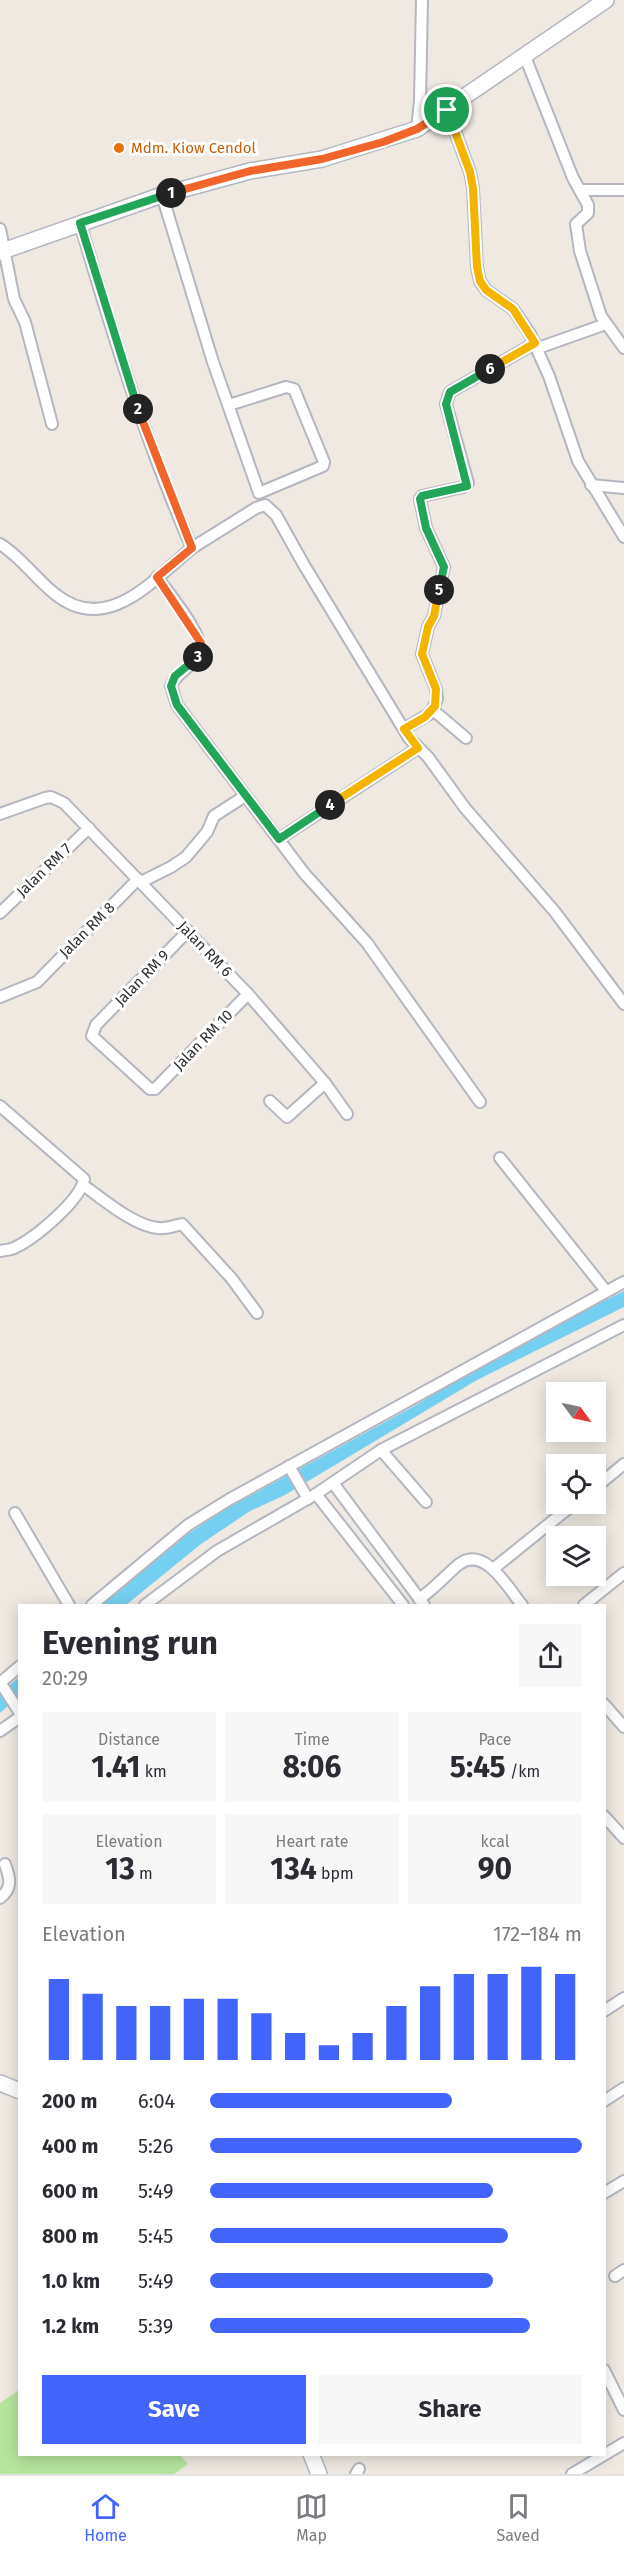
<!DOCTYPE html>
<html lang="en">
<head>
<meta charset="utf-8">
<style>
	:root { --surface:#fff; --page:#f7f7f7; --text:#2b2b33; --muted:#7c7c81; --line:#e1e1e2; --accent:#4264fb }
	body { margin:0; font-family:"Fira Sans",sans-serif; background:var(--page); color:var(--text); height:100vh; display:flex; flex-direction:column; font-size:22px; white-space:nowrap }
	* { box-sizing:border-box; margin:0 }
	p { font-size:20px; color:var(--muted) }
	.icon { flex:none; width:33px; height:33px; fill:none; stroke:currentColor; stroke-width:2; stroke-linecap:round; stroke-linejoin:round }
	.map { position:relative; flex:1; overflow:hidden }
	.sheet { position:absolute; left:18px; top:1604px; width:588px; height:852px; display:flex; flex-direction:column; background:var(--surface); border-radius:0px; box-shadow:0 3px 15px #0003 }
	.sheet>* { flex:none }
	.needle { width:39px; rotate:123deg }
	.tools { position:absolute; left:546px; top:1382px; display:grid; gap:12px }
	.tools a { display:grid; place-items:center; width:60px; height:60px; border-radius:0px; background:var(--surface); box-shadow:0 3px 15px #0003; font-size:30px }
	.pin { position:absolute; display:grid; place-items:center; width:51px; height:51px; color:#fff; margin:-26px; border:3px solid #fff; border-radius:50%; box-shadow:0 2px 6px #0007 }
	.km { position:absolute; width:30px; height:30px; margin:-15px; border-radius:50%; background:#222; color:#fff; font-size:16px; line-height:30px; text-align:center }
	.round { display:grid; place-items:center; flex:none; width:63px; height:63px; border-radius:0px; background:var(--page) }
	.overview { display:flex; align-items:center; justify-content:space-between; height:102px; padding:0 24px }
	h1 { font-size:33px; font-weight:700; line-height:45px }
	.stats { display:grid; grid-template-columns:repeat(3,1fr); gap:9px; height:102px; padding:6px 24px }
	.stats div { display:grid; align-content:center; border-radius:0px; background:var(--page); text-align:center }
	.stats b { font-size:30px; font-weight:700 }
	.stats small { font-size:16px; font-weight:400 }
	.stats p { font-size:16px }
	.chart { height:168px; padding:12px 24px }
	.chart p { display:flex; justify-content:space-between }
	.chart svg { width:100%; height:108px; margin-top:6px; stroke:var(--accent); stroke-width:6 }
	.cta { display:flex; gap:12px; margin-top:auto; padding:12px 24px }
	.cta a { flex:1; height:69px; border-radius:0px; background:var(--accent); color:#fff; font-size:24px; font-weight:700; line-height:69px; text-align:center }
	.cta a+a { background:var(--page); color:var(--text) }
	ul { padding:0 24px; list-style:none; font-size:20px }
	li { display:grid; grid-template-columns:96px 72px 1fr; align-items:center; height:45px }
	li i { height:15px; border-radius:8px; background:var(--accent) }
	.tab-bar { display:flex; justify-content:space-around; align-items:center; height:84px; border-top:2px solid var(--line); background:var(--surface); font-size:16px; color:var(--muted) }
	.tab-bar a { display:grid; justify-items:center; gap:3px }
	.tab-bar .on { color:var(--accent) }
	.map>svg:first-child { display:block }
	.green { fill:#b6e59e }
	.water { fill:#75cff0 }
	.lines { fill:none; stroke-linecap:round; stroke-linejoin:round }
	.street-casing { stroke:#b4b7c1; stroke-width:14 }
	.secondary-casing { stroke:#b4b7c1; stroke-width:18 }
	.street { stroke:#fff; stroke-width:10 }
	.secondary { stroke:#fff; stroke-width:15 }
	.split-1-casing { stroke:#fff; stroke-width:12 }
	.split-2-casing { stroke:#fff; stroke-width:12 }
	.split-3-casing { stroke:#fff; stroke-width:12 }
	.split-4-casing { stroke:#fff; stroke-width:12 }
	.split-5-casing { stroke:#fff; stroke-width:12 }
	.split-6-casing { stroke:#fff; stroke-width:12 }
	.split-7-casing { stroke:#fff; stroke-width:12 }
	.split-1 { stroke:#f0652b; stroke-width:8 }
	.split-2 { stroke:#22a559; stroke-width:8 }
	.split-3 { stroke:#f0652b; stroke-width:8 }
	.split-4 { stroke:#22a559; stroke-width:8 }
	.split-5 { stroke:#f5b400; stroke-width:8 }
	.split-6 { stroke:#22a559; stroke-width:8 }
	.split-7 { stroke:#f5b400; stroke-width:8 }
	.food-dot { fill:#e8710a; stroke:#fff; stroke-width:2 }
	.labels { text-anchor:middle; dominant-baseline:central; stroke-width:6; stroke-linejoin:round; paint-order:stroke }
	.food-label { font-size:15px; fill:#c56008; stroke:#fff; text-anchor:start }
	.street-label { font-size:15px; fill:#2e2e2e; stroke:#fff }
</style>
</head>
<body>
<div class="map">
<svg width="624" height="2474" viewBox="0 0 624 2474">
	<rect width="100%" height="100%" fill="#efe9e1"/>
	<polygon class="green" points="19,2390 20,2454 179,2454 188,2464 174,2474 0,2474 0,2403"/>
	<g class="water">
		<polygon points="624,1291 624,1307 477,1380 285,1495 250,1511 201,1544 126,1605 102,1605 188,1534 219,1513 418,1404 478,1364"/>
		<polygon points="19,1677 19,1696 0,1713 0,1694"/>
	</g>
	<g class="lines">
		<g class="street-casing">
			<g id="street">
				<polyline points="524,54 573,178 588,205 588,213 576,224 580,251 601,316 624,348"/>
				<polyline points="447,110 470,172 473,188 477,267 480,281 486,290 513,309 530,334 549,376 578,461 624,537"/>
				<polyline points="417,129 420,101 422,0"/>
				<polyline points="580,190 624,190"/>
				<polyline points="162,195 213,362 259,493 323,466 324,462 294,389 286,387 229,405"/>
				<path d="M80,223C112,333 146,443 192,548L256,508L265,505L276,515L304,565L409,738L428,757L465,808L555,912L624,1004"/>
				<polyline points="0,229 14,299 25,322 52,424"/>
				<polyline points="538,348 606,324"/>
				<polyline points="591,485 624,488"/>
				<path d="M0,544C21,557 36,579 55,594C107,636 153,580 192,548"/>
				<path d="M157,577C167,591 210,642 199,656C190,668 177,672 171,686L177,705L304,873L367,943L480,1102"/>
				<polyline points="433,710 466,738"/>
				<polyline points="404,729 431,713 437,699 436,689 422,654 428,627 434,616 444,567 426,528 420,499 422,496 463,487 468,483 446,404 450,392 535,343"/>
				<polyline points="0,814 45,798 51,797 64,803 248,994 325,1083 347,1114"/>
				<polyline points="279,839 418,748"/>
				<polyline points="141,882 171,867 186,857 207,832 214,816 245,796"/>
				<polyline points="0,913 89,828"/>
				<polyline points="188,931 96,1025 92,1036 150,1089 155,1089 248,994"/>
				<polyline points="0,997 37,982 138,879"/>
				<polyline points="270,1101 287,1117 325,1083"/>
				<path d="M0,1106L84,1179C81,1200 34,1239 14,1248C10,1250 5,1250 0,1251"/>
				<polyline points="500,1158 606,1291"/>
				<path d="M83,1185C103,1199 134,1226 158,1228C165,1229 174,1226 182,1224L232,1279L257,1313"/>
				<polyline points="381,1450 426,1502"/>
				<polyline points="289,1466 308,1499"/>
				<polyline points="333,1483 424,1605"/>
				<polyline points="596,1487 624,1464"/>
				<polyline points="316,1494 403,1605"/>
				<polyline points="15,1513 69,1605"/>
				<polyline points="493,1569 575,1503"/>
				<path d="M419,1599C434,1589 445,1576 458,1565C484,1544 508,1588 522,1605"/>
				<polyline points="92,1605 188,1525 230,1499 624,1282"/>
				<polyline points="145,1605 217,1551 316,1494 381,1450 624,1325"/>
				<polyline points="584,1605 624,1573"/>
				<polyline points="0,1682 20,1713"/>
				<polyline points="0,1683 20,1666"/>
				<polyline points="604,1704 624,1727"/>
				<polyline points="0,1731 20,1717"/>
				<polyline points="604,1816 624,1838"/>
				<path d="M0,1898C13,1888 10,1878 5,1864"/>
				<polyline points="604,2011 624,1998"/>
				<polyline points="604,2101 624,2088"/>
				<polyline points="604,2193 624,2181"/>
				<polyline points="615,2276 624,2270"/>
				<polyline points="604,2370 624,2410"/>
				<polyline points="356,2474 359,2469"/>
				<polyline points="572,2474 624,2443"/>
			</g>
		</g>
		<g class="secondary-casing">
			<g id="secondary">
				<polyline points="0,252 162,195 250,171 322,159 417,129 606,0"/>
				<polyline points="0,2083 20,2091"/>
				<polyline points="311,2454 319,2474"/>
			</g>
		</g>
		<use href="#street" class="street"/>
		<use href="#secondary" class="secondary"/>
	</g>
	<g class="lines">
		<g class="split-1-casing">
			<polyline id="split-1" points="171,193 250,171 322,159 383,142 417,129 447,110"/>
		</g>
		<g class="split-2-casing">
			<polyline id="split-2" points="138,409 80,223 171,193"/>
		</g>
		<g class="split-3-casing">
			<polyline id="split-3" points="138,409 192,548 157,577 201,643 202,648 198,657"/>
		</g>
		<g class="split-4-casing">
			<polyline id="split-4" points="198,657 175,676 171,686 177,705 279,839 330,805"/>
		</g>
		<g class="split-5-casing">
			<polyline id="split-5" points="330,805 418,748 404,729 425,717 435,706 436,689 422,654 428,627 434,616 439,590"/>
		</g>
		<g class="split-6-casing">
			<polyline id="split-6" points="439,590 444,567 426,528 420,499 422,496 467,486 446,404 450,392 490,369"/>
		</g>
		<g class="split-7-casing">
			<polyline id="split-7" points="447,110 470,172 473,188 477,267 480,281 486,290 513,309 535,343 490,369"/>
		</g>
		<use href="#split-1" class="split-1"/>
		<use href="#split-2" class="split-2"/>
		<use href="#split-3" class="split-3"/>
		<use href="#split-4" class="split-4"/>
		<use href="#split-5" class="split-5"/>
		<use href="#split-6" class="split-6"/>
		<use href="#split-7" class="split-7"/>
	</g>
	<circle class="food-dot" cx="119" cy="148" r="6"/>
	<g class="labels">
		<g class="food-label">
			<text x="131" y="148">Mdm. Kiow Cendol</text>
		</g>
		<g class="street-label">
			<text transform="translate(44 870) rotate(-44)">Jalan RM 7</text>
			<text transform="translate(87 930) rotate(-45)">Jalan RM 8</text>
			<text transform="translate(205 949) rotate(46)">Jalan RM 6</text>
			<text transform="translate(142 978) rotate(-46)">Jalan RM 9</text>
			<text transform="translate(203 1040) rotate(-46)">Jalan RM 10</text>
		</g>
	</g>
</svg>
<div class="tools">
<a><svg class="needle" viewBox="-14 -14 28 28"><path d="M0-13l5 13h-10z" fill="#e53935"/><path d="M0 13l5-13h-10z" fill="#7c7c81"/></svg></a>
<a><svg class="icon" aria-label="locate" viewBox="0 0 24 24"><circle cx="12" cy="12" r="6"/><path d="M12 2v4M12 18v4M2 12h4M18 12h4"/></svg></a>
<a><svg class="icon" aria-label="layers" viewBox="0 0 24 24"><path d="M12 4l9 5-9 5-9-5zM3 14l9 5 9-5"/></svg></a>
</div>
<div class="pin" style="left:447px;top:110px;background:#1e9e55"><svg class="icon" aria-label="arrive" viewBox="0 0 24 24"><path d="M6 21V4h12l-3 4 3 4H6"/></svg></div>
<b class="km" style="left:171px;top:193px">1</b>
<b class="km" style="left:138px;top:409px">2</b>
<b class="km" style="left:198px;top:657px">3</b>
<b class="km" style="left:330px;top:805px">4</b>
<b class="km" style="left:439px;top:590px">5</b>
<b class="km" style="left:490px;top:369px">6</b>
<section class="sheet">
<div class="overview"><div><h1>Evening run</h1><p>20:29</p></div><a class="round"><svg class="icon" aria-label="share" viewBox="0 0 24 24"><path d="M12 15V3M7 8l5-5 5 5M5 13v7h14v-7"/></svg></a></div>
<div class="stats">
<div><p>Distance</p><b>1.41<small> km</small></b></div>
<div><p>Time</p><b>8:06</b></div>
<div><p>Pace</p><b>5:45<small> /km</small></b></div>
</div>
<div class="stats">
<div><p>Elevation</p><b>13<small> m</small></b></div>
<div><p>Heart rate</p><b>134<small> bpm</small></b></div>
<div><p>kcal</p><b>90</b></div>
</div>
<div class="chart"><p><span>Elevation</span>172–184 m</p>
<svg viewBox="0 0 160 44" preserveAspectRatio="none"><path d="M5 44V11M15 44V17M25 44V22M35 44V22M45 44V19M55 44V19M65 44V25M75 44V33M85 44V38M95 44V33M105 44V22M115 44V14M125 44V9M135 44V9M145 44V6M155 44V9"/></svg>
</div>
<ul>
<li><b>200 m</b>6:04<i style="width:65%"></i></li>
<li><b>400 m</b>5:26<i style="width:100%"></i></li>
<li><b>600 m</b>5:49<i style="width:76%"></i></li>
<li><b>800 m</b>5:45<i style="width:80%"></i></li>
<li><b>1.0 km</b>5:49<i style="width:76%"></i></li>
<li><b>1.2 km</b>5:39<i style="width:86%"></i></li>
</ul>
<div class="cta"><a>Save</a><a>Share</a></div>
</section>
</div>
<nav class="tab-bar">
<a class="on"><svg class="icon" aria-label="home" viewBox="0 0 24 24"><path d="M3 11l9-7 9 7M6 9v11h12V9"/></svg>Home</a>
<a><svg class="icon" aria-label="map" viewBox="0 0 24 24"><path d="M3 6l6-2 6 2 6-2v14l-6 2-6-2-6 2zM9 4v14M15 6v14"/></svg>Map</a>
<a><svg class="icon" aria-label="saved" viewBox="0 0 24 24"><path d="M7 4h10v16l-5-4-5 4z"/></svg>Saved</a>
</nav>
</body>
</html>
